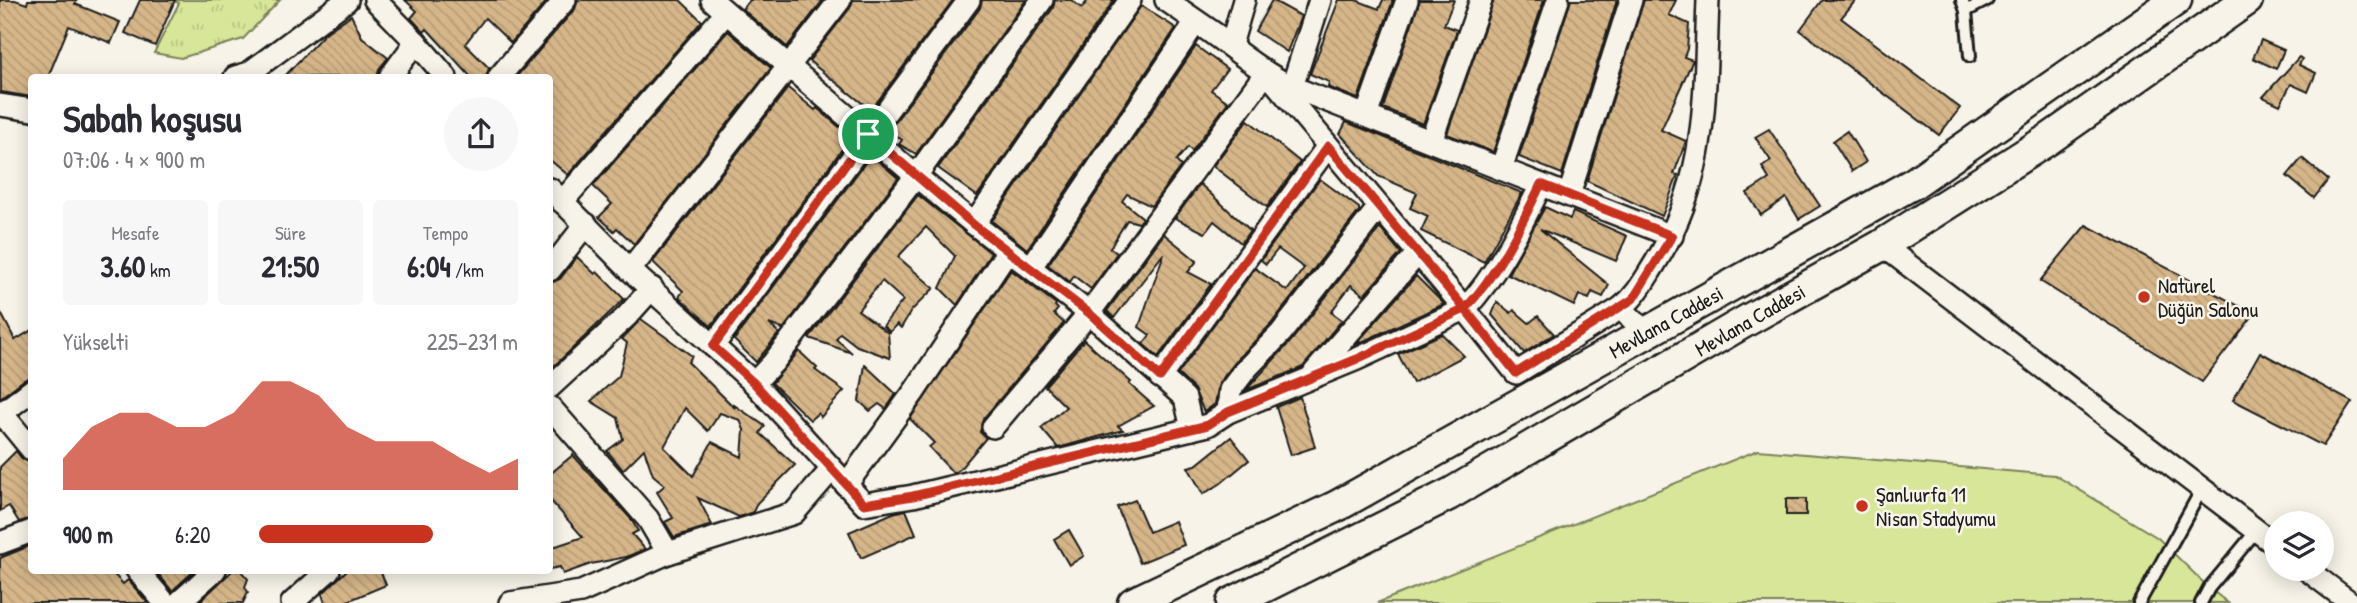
<!DOCTYPE html>
<html lang="tr">
<head>
<meta charset="utf-8">
<style>
	:root { --surface:#fff; --page:#f7f7f7; --text:#2b2b33; --muted:#7c7c81; --accent:#c8321e }
	body { margin:0; font-family:"Patrick Hand",sans-serif; background:var(--page); color:var(--text); height:100vh; display:flex; flex-direction:column; font-size:26px; white-space:nowrap }
	* { box-sizing:border-box; margin:0 }
	p { font-size:23px; color:var(--muted) }
	.icon { flex:none; width:38px; height:38px; fill:none; stroke:currentColor; stroke-width:2; stroke-linecap:round; stroke-linejoin:round }
	.map { position:relative; flex:1; overflow:hidden }
	.side { position:absolute; left:28px; top:74px; width:525px; height:500px; display:flex; flex-direction:column; background:var(--surface); border-radius:7px; box-shadow:0 4px 18px #0003 }
	.side>* { flex:none }
	.buttons { position:absolute; left:2264px; top:511px; display:grid; gap:14px }
	.buttons a { display:grid; place-items:center; width:70px; height:70px; border-radius:50%; background:var(--surface); box-shadow:0 4px 18px #0003; font-size:35px }
	.pin { position:absolute; display:grid; place-items:center; width:60px; height:60px; color:#fff; margin:-30px; border:4px solid #fff; border-radius:50%; box-shadow:0 2px 7px #0007 }
	.round { display:grid; place-items:center; flex:none; width:74px; height:74px; border-radius:37px; background:var(--page) }
	.overview { display:flex; align-items:center; justify-content:space-between; height:119px; padding:0 35px }
	h1 { font-size:38px; font-weight:800; line-height:52px }
	.metrics { display:grid; grid-template-columns:repeat(3,1fr); gap:10px; height:119px; padding:7px 35px }
	.metrics div { display:grid; align-content:center; border-radius:7px; background:var(--page); text-align:center }
	.metrics b { font-size:30px; font-weight:800 }
	.metrics small { font-size:19px; font-weight:400 }
	.metrics p { font-size:19px }
	.chart { height:196px; padding:14px 35px }
	.chart p { display:flex; justify-content:space-between }
	.chart svg { width:100%; height:126px; margin-top:7px; fill:var(--accent); opacity:.7 }
	ul { padding:0 35px; list-style:none; font-size:23px }
	li { display:grid; grid-template-columns:112px 84px 1fr; align-items:center; height:52px }
	li i { height:18px; border-radius:9px; background:var(--accent) }
	.map>svg:first-child { display:block }
	.park { fill:url(#park-tufts); stroke:#7a815a; stroke-width:2 }
	.pitch { fill:#d8e699; stroke:#7a815a; stroke-width:2 }
	.building { fill:url(#building-back-hatch); stroke:#1c1c1c; stroke-width:2; fill-rule:evenodd }
	.lines { fill:none; stroke-linecap:round; stroke-linejoin:round }
	.lane-casing { stroke:#1c1c1c; stroke-width:16 }
	.street-casing { stroke:#1c1c1c; stroke-width:26 }
	.secondary-casing { stroke:#1c1c1c; stroke-width:35 }
	.lane { stroke:#f7f3e8; stroke-width:10 }
	.street { stroke:#f7f3e8; stroke-width:21 }
	.secondary { stroke:#f7f3e8; stroke-width:30 }
	.route-casing { stroke:#fff; stroke-width:14 }
	.route { stroke:#c8321e; stroke-width:9 }
	.poi-dot { fill:#c8321e; stroke:#f7f3e8; stroke-width:2.5 }
	.labels { text-anchor:middle; dominant-baseline:central; stroke-width:5; stroke-linejoin:round; paint-order:stroke }
	.poi-label { font-size:21px; fill:#1c1c1c; stroke:#f7f3e8; text-anchor:start }
	.street-label { font-size:21px; fill:#1c1c1c; stroke:#f7f3e8 }
</style>
</head>
<body>
<div class="map">
<svg width="2357" height="603" viewBox="0 0 2357 603">
	<defs>
		<pattern id="park-tufts" width="24" height="20" patternUnits="userSpaceOnUse" patternTransform="scale(1.75)"><rect width="24" height="20" fill="#d8e699"/><path d="M3 7l-1-3M5 7V3M7 7l1-3M15 17l-1-3M17 17v-4M19 17l1-3" fill="none" stroke="#b9c583"/></pattern>
		<pattern id="building-back-hatch" width="6" height="6" patternUnits="userSpaceOnUse" patternTransform="scale(1.75)"><rect width="6" height="6" fill="#d6b689"/><path d="M-1 5l2 2M0 0l6 6M5-1l2 2" fill="none" stroke="#b79c76"/></pattern>
	</defs>
	<rect width="100%" height="100%" fill="#f7f3e8"/>
	<filter id="ink" filterUnits="userSpaceOnUse"><feTurbulence type="fractalNoise" baseFrequency=".0143" numOctaves="2"/><feDisplacementMap in="SourceGraphic" scale="14" xChannelSelector="R" yChannelSelector="G"/><feConvolveMatrix kernelMatrix="1 2 1 2 8 2 1 2 1" color-interpolation-filters="sRGB"/></filter>
	<g filter="url(#ink)">
		<polygon class="park" points="172,0 280,0 243,39 181,58 154,53 179,3"/>
		<polygon class="pitch" points="1758,450 2055,475 2158,538 2209,588 2228,603 1377,603"/>
		<g class="building">
			<polygon points="0,0 15,0 27,4 28,0 77,0 75,4 120,22 111,43 69,26 48,77 32,77 32,97 1,92"/>
			<polygon points="140,0 175,0 155,46 125,33"/>
			<polygon points="405,0 548,0 511,43 485,18 465,44 489,68 486,77 471,77 427,29 424,32 411,18 417,11"/>
			<polygon points="578,0 680,0 702,21 568,175 550,160 550,77 516,77 575,9"/>
			<polygon points="750,0 823,0 787,47 742,9"/>
			<polygon points="853,0 953,0 871,110 809,61 850,8"/>
			<polygon points="982,0 1026,0 916,154 899,144 902,140 889,130 980,8"/>
			<polygon points="1055,0 1071,0 1082,8 1088,0 1114,0 977,196 938,168 1053,8"/>
			<polygon points="1272,0 1301,16 1287,52 1255,31"/>
			<polygon points="1339,0 1356,0 1379,9 1383,0 1393,0 1358,99 1328,87 1329,82 1310,74"/>
			<polygon points="1420,0 1454,0 1444,25 1457,30 1423,124 1383,108"/>
			<polygon points="1494,0 1544,0 1493,152 1447,134"/>
			<polygon points="1571,0 1617,0 1562,174 1519,157"/>
			<polygon points="1644,0 1676,0 1669,15 1689,24 1687,49 1684,57 1693,60 1661,130 1686,141 1674,174 1678,175 1662,216 1587,181"/>
			<polygon points="1822,0 1856,0 1841,18 1960,108 1939,135 1800,30"/>
			<polygon points="1141,6 1176,28 1027,249 992,221"/>
			<polygon points="351,15 362,37 388,58 379,69 377,77 284,77 324,34"/>
			<polygon points="728,31 771,68 634,244 617,228 614,231 599,217 612,204 593,186"/>
			<polygon points="2261,40 2284,50 2276,69 2253,58"/>
			<polygon points="1196,46 1227,69 1211,90 1228,102 1192,151 1188,147 1176,161 1181,166 1151,206 1127,194 1122,201 1143,218 1139,223 1127,220 1110,248 1117,253 1091,289 1074,276 1070,282 1048,265"/>
			<polygon points="2299,57 2302,59 2299,65 2316,73 2308,92 2291,84 2280,105 2263,97"/>
			<polygon points="788,88 815,110 817,108 851,137 711,326 679,297 683,291 653,262"/>
			<polygon points="1248,120 1300,162 1267,207 1213,166"/>
			<polygon points="1346,122 1522,193 1484,262 1421,231 1428,216 1410,208 1417,193 1378,176 1340,134"/>
			<polygon points="1769,129 1820,206 1799,219 1786,198 1761,215 1747,193 1769,179 1762,167 1771,161 1755,137"/>
			<polygon points="1847,131 1866,162 1852,171 1833,141"/>
			<polygon points="871,155 898,178 783,329 769,324 779,333 756,362 734,340"/>
			<polygon points="2302,158 2328,180 2314,198 2287,176"/>
			<polygon points="1320,179 1359,208 1359,211 1271,324 1237,360 1219,383 1215,404 1204,412 1194,389 1178,374 1255,268 1287,291 1304,268 1278,249 1266,264 1261,260"/>
			<polygon points="1200,184 1250,230 1241,243 1214,221 1205,233 1175,218"/>
			<polygon points="918,195 991,253 957,305 940,288 955,256 926,227 898,257 934,288 911,311 901,328 897,324 890,332 883,326 903,300 882,281 858,310 888,333 890,358 857,346 840,333 836,339 852,353 809,338"/>
			<polygon points="1545,207 1570,219 1573,212 1627,236 1616,261 1540,229 1609,285 1603,297 1592,292 1589,299 1579,295 1574,306 1508,274"/>
			<polygon points="2086,225 2254,314 2202,382 2040,281"/>
			<polygon points="1380,228 1401,253 1364,295 1351,285 1331,312 1342,320 1303,367 1246,390 1291,341"/>
			<polygon points="1164,234 1197,261 1188,272 1211,284 1158,357 1143,344 1150,335 1139,327 1164,253 1114,318 1107,311"/>
			<polygon points="577,257 595,274 597,272 624,299 550,370 550,283 560,279"/>
			<polygon points="1011,270 1056,304 1055,306 1058,309 1054,314 1064,323 983,419 980,432 986,438 960,469 953,473 929,447 934,443 910,419"/>
			<polygon points="1416,276 1444,304 1355,345"/>
			<polygon points="1497,302 1511,313 1514,310 1529,323 1538,316 1554,334 1524,353 1492,315"/>
			<polygon points="0,311 15,340 32,330 32,377 24,380 0,398"/>
			<path d="M641,319L692,356L688,362L735,408L734,405L765,426L760,433L795,465L757,503L753,512L739,517L698,498L712,525L674,537L665,522L673,518L657,492L665,485L653,475L644,449L623,470L607,451L623,439L618,418L591,401L619,376L627,343L622,339ZM685,408L708,431L720,413L740,420L744,430L742,457L712,442L693,476L664,447Z"/>
			<polygon points="1442,334 1464,356 1413,383 1398,354"/>
			<polygon points="1084,340 1131,382 1129,384 1154,406 1118,426 1123,430 1058,448 1041,428 1066,407 1045,386"/>
			<polygon points="799,351 817,368 815,370 844,391 821,417 818,413 810,420 772,383"/>
			<polygon points="2260,352 2352,402 2323,446 2233,400"/>
			<polygon points="865,365 896,394 886,409 879,404 870,411 859,401"/>
			<polygon points="1300,397 1315,447 1291,455 1276,407"/>
			<polygon points="1231,437 1249,460 1220,484 1203,494 1188,467 1196,465"/>
			<polygon points="16,451 22,459 32,463 32,518 19,522 9,506 0,511 0,467"/>
			<polygon points="573,455 631,519 638,531 632,534 645,549 626,557 591,564 563,574 560,567 550,569 550,548 583,537 550,500 550,474"/>
			<rect x="1786" y="499" width="20" height="16"/>
			<polygon points="1135,500 1149,532 1175,521 1184,545 1140,563 1117,507"/>
			<polygon points="906,510 916,534 861,558 849,532 893,513"/>
			<polygon points="1069,530 1084,556 1069,565 1054,539"/>
			<polygon points="32,545 32,570 110,570 123,584 128,580 148,603 0,603 0,558"/>
			<polygon points="155,570 195,570 172,591"/>
			<polygon points="233,570 240,570 248,579 245,587 248,592 243,603 198,603"/>
			<polygon points="347,570 380,570 386,585 343,603 325,603 322,594"/>
		</g>
		<g class="lines">
			<g class="lane-casing">
				<g id="lane">
					<polyline points="1962,0 1966,11 1970,56"/>
					<polyline points="1966,11 1987,0"/>
					<polyline points="2139,603 2202,489"/>
					<polyline points="2201,603 2209,588 2256,531"/>
				</g>
			</g>
			<g class="street-casing">
				<g id="street">
					<polyline points="375,0 416,42 446,77"/>
					<polyline points="712,0 916,176 974,224 1089,313 1185,398 1192,429"/>
					<polyline points="1166,0 1231,45 1244,0"/>
					<polyline points="235,77 249,73 347,0"/>
					<polyline points="390,77 416,42"/>
					<polyline points="499,77 565,0"/>
					<path d="M1274,81L1465,309C1499,272 1519,229 1541,185"/>
					<polyline points="1292,87 1320,0"/>
					<polyline points="0,105 32,110"/>
					<polyline points="1366,116 1407,0"/>
					<polyline points="1431,141 1481,0"/>
					<polyline points="1501,169 1558,0"/>
					<polyline points="550,189 630,270 754,383 864,504 913,496 1208,425 1228,412 1357,359 1465,309 1516,373 1621,308"/>
					<polyline points="1569,195 1631,0"/>
					<polyline points="562,202 726,13"/>
					<polyline points="974,224 1130,0"/>
					<polyline points="1882,245 2277,546"/>
					<path d="M1031,267L1196,22C1229,44 1257,70 1292,87L1672,236"/>
					<polyline points="550,270 586,224"/>
					<polyline points="630,270 840,0"/>
					<path d="M1646,333L1621,308C1636,296 1644,281 1654,265C1709,178 1704,99 1708,0"/>
					<polyline points="713,346 969,0"/>
					<polyline points="1314,373 1418,253"/>
					<polyline points="1160,377 1328,146"/>
					<polyline points="754,383 773,363 916,176 1042,0"/>
					<polyline points="550,387 627,316 652,288"/>
					<polyline points="550,407 648,519 668,553"/>
					<polyline points="0,411 32,450"/>
					<polyline points="1228,412 1230,390 1247,368 1281,333 1379,207"/>
					<polyline points="2,413 32,390"/>
					<polyline points="993,427 1089,313 1265,74"/>
					<polyline points="846,485 914,392 1008,251"/>
					<polyline points="0,543 32,531"/>
					<polyline points="2306,569 2351,603"/>
					<polyline points="137,570 165,603"/>
					<polyline points="178,603 215,570"/>
					<polyline points="292,603 329,570"/>
					<polyline points="510,603 581,592 668,553 794,513 831,470"/>
				</g>
			</g>
			<g class="secondary-casing">
				<g id="secondary">
					<polyline points="1133,603 1337,506 1914,183 2176,0"/>
					<polyline points="1232,603 1450,494 1746,321 1882,245 2049,139 2247,0"/>
				</g>
			</g>
			<use href="#lane" class="lane"/>
			<use href="#street" class="street"/>
			<use href="#secondary" class="secondary"/>
		</g>
	</g>
	<g class="lines" filter="url(#ink)">
		<g class="route-casing">
			<path id="route" d="M868,134L713,346L754,383L864,504L913,496L1208,425L1228,412L1357,359L1465,309L1516,373L1633,299L1672,236L1541,184C1519,229 1499,272 1465,309L1328,146L1160,377L1089,313L974,225L868,134"/>
		</g>
		<use href="#route" class="route"/>
	</g>
	<g class="poi-dot">
		<circle cx="2144" cy="297" r="7"/>
		<circle cx="1862" cy="506" r="7"/>
	</g>
	<g class="labels">
		<g class="poi-label">
			<text x="2158" y="285">Naturel<tspan x="2158" dy="24">Düğün Salonu</tspan></text>
			<text x="1876" y="494">Şanlıurfa 11<tspan x="1876" dy="24">Nisan Stadyumu</tspan></text>
		</g>
		<g class="street-label">
			<text transform="translate(1750 320) rotate(-30)">Mevlana Caddesi</text>
			<text transform="translate(1666 322) rotate(-29)">Mevllana Caddesi</text>
		</g>
	</g>
</svg>
<div class="buttons">
<a><svg class="icon" aria-label="layers" viewBox="0 0 24 24"><path d="M12 4l9 5-9 5-9-5zM3 14l9 5 9-5"/></svg></a>
</div>
<div class="pin" style="left:868px;top:134px;background:#1e9e55"><svg class="icon" aria-label="arrive" viewBox="0 0 24 24"><path d="M6 21V4h12l-3 4 3 4H6"/></svg></div>
<section class="side">
<div class="overview"><div><h1>Sabah koşusu</h1><p>07:06 · 4 × 900 m</p></div><a class="round"><svg class="icon" aria-label="share" viewBox="0 0 24 24"><path d="M12 15V3M7 8l5-5 5 5M5 13v7h14v-7"/></svg></a></div>
<div class="metrics">
<div><p>Mesafe</p><b>3.60<small> km</small></b></div>
<div><p>Süre</p><b>21:50</b></div>
<div><p>Tempo</p><b>6:04<small> /km</small></b></div>
</div>
<div class="chart"><p><span>Yükselti</span>225–231 m</p>
<svg viewBox="0 0 160 44" preserveAspectRatio="none"><path d="M0 44V33L10 22L20 17L30 17L40 22L50 22L60 17L70 6L80 6L90 11L100 22L110 27L120 27L130 27L140 33L150 38L160 33V44z"/></svg>
</div>
<ul>
<li><b>900 m</b>6:20<i style="width:67%"></i></li>
</ul>
</section>
</div>
</body>
</html>
